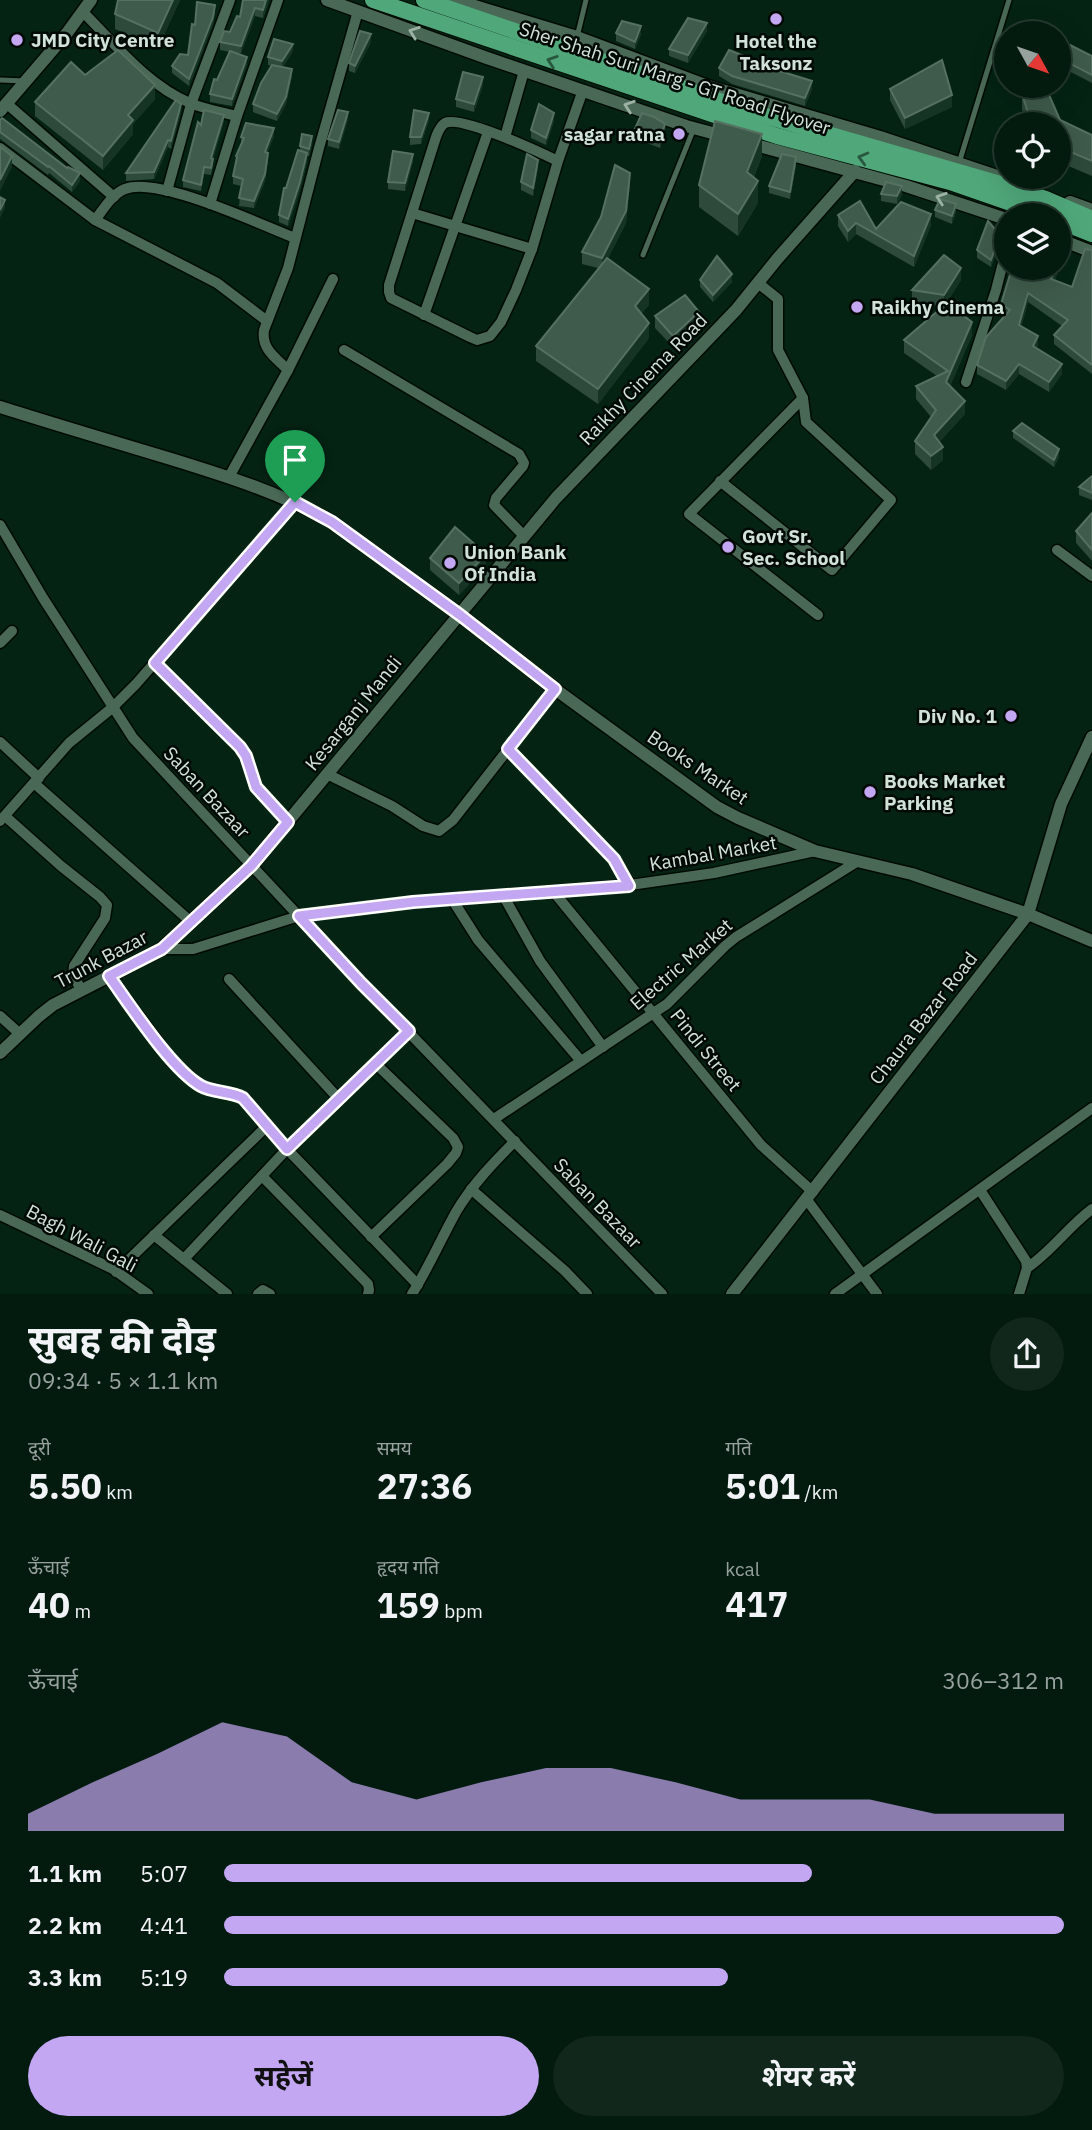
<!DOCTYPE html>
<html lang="hi">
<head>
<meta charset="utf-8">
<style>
	:root { --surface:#031a0e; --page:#11271c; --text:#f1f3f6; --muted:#97a19e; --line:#24382e; --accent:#c3a7f2 }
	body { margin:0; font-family:"IBM Plex Sans","Noto Sans Devanagari",sans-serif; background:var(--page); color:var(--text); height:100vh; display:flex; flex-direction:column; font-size:26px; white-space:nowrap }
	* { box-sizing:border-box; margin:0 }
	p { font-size:23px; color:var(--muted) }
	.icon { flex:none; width:38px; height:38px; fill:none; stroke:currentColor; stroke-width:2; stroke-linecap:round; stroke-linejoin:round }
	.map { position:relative; height:1294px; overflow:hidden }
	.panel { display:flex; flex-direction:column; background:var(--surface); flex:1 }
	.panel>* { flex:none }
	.needle { width:46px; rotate:130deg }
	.buttons { position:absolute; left:994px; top:21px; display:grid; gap:14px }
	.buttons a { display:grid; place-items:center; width:77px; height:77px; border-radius:50%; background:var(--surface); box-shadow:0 7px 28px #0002,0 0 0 2px var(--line); font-size:35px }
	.pin { position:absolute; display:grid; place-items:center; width:60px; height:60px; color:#fff; margin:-72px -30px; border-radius:50% 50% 50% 0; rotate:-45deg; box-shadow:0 0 7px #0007 }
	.pin .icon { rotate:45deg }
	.round { display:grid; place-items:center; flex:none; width:74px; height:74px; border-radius:37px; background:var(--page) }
	.head { display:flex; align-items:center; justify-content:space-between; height:119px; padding:0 28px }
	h1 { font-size:38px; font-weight:700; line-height:52px }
	.stats { display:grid; grid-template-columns:repeat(3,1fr); gap:10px; height:119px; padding:7px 28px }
	.stats div { display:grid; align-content:center }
	.stats b { font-size:35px; font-weight:700 }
	.stats small { font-size:19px; font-weight:400 }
	.stats p { font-size:19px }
	.chart { height:196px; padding:14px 28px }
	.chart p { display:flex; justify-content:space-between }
	.chart svg { width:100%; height:126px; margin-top:7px; fill:var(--accent); opacity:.7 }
	.button { display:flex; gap:14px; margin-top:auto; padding:14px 28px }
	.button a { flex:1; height:80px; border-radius:42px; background:var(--accent); color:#111; font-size:28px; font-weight:700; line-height:80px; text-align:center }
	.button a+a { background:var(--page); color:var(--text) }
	ul { padding:0 28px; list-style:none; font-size:23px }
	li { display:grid; grid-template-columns:112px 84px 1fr; align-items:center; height:52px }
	li i { height:18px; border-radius:9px; background:var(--accent) }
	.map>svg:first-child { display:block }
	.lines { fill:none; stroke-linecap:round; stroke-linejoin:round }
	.service-casing { stroke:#000b03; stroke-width:8 }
	.minor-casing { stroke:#000b03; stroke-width:13 }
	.tertiary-casing { stroke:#000b03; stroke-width:15 }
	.primary-casing { stroke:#000b03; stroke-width:18 }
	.service { stroke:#496956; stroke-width:5 }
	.minor { stroke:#496956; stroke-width:10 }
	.tertiary { stroke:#496956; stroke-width:12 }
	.primary { stroke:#50a87a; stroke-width:16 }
	.wall { fill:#2d4a3a }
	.shaded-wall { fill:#153423 }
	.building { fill:#3f5b4b; stroke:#567061; stroke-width:2 }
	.oneway { stroke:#9bb2a4 }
	.oneway2 { stroke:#28583f }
	.route-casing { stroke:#fff; stroke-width:14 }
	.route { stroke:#c3a7f2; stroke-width:9 }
	.poi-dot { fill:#c3a7f2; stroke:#010904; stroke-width:2.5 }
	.labels { text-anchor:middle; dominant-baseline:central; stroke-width:5; stroke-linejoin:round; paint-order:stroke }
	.poi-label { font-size:19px; font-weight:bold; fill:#d1e3d8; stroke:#010904; text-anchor:start }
	.street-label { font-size:19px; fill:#d1e3d8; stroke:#010904 }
</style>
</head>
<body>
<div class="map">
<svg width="1092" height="1294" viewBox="0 0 1092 1294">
	<rect width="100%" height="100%" fill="#042313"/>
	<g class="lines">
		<g class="service-casing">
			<g id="service">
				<polyline points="577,37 586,0"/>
				<polyline points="0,80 25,81"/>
				<polyline points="959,163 1009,0"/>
				<polyline points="643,255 694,128"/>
			</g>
		</g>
		<g class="minor-casing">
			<g id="minor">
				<path d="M83,12C115,44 147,85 190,103C204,109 221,112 237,116"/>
				<polyline points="6,103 114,197"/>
				<polyline points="505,137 524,71"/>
				<path d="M0,148L95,220C103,210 112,194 125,189C158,176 259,224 295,238"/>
				<path d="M558,161C539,152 461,115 445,123C440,126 438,132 436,137L389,285V292L391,298L470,337L477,340L490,336L501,322L516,290L532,249L558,161L583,90"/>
				<polyline points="167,191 191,104 230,0"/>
				<polyline points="210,204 237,116 278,0"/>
				<polyline points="412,213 532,249"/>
				<polyline points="95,220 217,283 267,321"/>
				<polyline points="424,315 488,132"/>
				<polyline points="344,350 519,454 524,463 523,466 496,498 494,505 524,536"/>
				<path d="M288,370C276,358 261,349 264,330L288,268L319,148L358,11"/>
				<polyline points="966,382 996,290 1006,251"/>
				<polyline points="803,398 689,514 818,615"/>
				<polyline points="229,477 288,370 333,279"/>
				<polyline points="720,481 832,570 891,500 806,422 803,398 778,350 778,299 758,283"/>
				<polyline points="0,525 43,598 133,738 361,983 662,1294"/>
				<polyline points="1057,550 1092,576"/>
				<polyline points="0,643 12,631"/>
				<polyline points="155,663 240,747 246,756 256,787 288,822"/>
				<polyline points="0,742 39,778"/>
				<polyline points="508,749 614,859 630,885"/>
				<polyline points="327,774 392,806 423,826 439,831 453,820 555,689"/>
				<polyline points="34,783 190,921"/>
				<polyline points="5,816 61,866 100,897 107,905 105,918 74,966 73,974 81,990"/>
				<polyline points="0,821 69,743 112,708 136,684 295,502"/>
				<polyline points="553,891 761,1145 813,1192"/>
				<polyline points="503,895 540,961 603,1047"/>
				<polyline points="452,899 478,940 581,1061"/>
				<polyline points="162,949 193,949 299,916 413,902 630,885 714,873 815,851"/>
				<polyline points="109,976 171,1059 185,1073 199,1085 208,1089 237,1095 247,1101 287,1149 418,1285"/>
				<polyline points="229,979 338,1098"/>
				<polyline points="0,1016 20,1034"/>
				<polyline points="494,1119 667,1004 725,946 736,937 858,861"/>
				<polyline points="262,1176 368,1284 369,1290 368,1294"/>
				<polyline points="471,1189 565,1271 587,1294"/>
				<polyline points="980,1190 1026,1261 1027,1268 1019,1294"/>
				<polyline points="807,1200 877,1294"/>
				<polyline points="0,1215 113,1269 148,1294"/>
				<polyline points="154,1235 227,1294"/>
				<polyline points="371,1237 447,1164 456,1153 458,1147 453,1138 376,1064"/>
				<polyline points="184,1259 287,1149 409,1031"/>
				<path d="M1027,1268C1052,1251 1068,1227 1092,1209"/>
				<polyline points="116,1272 267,1126"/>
				<polyline points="258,1294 263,1290 270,1294"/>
				<path d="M412,1294C429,1267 441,1239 456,1212C472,1185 493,1163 515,1141"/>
				<polyline points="835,1294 1092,1108"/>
			</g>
		</g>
		<g class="tertiary-casing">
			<g id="tertiary">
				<polyline points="327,0 487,58 686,126 727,137"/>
				<polyline points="455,0 577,37 708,86 880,137 1000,177"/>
				<polyline points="0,111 67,33 91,0"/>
				<polyline points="748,143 906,186 1006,219"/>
				<polyline points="1070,202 1092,210"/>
				<polyline points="1059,239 1092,252"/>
				<path d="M0,407C57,425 114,442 171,459C226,476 281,493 332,522L460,615L555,689L717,807L738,818L815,851L912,874L1028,914L1092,941"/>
				<polyline points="0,1053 39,1016 53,1005 162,949 251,866 556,498 736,310 778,258 855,171"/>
				<polyline points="732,1294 1028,914 1061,804 1092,737"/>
			</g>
		</g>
		<g class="primary-casing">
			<g id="primary">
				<polyline points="373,0 777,136 950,182 1045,215"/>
				<polyline points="424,0 755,113 1007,186 1046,199 1092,219"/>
				<polyline points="1059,221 1092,234"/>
			</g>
		</g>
		<use href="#service" class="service"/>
		<use href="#minor" class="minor"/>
		<use href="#tertiary" class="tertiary"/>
		<use href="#primary" class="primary"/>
	</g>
	<g class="wall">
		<polygon points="118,0 180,0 158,48 115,29 115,14"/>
		<polygon points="243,0 269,0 263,18 255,16 241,53 236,53 247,64 232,106 210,102 210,94 230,52 220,50 220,42 230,32 240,17"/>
		<polygon points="215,12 213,24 189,86 172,73 172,66 188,55 195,25"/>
		<polygon points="707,31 688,63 669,56 669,49"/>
		<polygon points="616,33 641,34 635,49 616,41"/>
		<polygon points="371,42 355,73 349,71 349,63"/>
		<polygon points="293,51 283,67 292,76 286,104 277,121 253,112 253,104 272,66 268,65 268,57"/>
		<polygon points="1059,53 1092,56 1092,83 1059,66"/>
		<polygon points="719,68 774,69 812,89 805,106 732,84 719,76"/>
		<polygon points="85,75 155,99 133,124 133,134 103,170 35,116 35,102"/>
		<polygon points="483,85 474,112 456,107 456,99"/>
		<polygon points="890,89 952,107 905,129 890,100"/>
		<polygon points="1022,94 1060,120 1092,135 1092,176 1059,162 1059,124 1027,123 1022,109"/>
		<polygon points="181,112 171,149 168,147 154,179 126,181 126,173"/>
		<polygon points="348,119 339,149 328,146 328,139"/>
		<polygon points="0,120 67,168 80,181 72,192 49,173 48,175 0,139"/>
		<polygon points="429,120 421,144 410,145 410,137"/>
		<polygon points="224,121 213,159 213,165 211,175 204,174 201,191 183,187 183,180 201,125"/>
		<polygon points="554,121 546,145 531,138 531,130"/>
		<polygon points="634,131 665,132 660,148 634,138"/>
		<polygon points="274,136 267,153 268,160 265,181 254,208 239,206 241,186 233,184 233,176 236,164 236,156 241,145 241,137"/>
		<polygon points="312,144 309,156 307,156 307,161 300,190 288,226 279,222 279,215 286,188 300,151 300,146"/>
		<polygon points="762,156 754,177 758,203 738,236 699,207 699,185"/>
		<polygon points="413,161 405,191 388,189 388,182"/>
		<polygon points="796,165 790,199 769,193 769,186"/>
		<polygon points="538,167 533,196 521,190 521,182"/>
		<polygon points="630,184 626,223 608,258 649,305 641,314 649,338 598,404 536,361 536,346 598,268 582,264 582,252"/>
		<polygon points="881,194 902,194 897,204 881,201"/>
		<polygon points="935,210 956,212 952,224 935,217"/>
		<polygon points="838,215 876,229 931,225 914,267 856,234 848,242 838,226"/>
		<polygon points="1000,242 991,267 977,258 977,250"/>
		<polygon points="1092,250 1092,374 1054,344 1054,335 1062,326 1028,302 1021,327 1038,345 1036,348 1062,374 1049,392 1019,374 1006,390 977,374 977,365 1004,316 1001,314 1001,304 1067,252 1054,281 1072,287"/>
		<polygon points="700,280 732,282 713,302 700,287"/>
		<polygon points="961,280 945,305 972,335 950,386 965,414 939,442 943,460 931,470 915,454 915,441 931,417 916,399 916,386 937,376 904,353 904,340 943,307 912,301 912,290"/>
		<polygon points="655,316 699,324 673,347 655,328"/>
		<polygon points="1013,431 1059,457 1054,467 1013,438"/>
		<polygon points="1092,476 1092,500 1079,495 1079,487"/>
		<polygon points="1092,513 1092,561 1076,543 1076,531"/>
		<polygon points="430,558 486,566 459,595 430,570"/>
	</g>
	<g class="shaded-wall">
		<polygon points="173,0 180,0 158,48 158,33"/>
		<polygon points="266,0 269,0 263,18 263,10"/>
		<polygon points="215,5 213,24 189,86 189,79"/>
		<polygon points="255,8 255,16 241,53 241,46"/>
		<polygon points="707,23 707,31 688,63 688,55"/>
		<polygon points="641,26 641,34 635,49 635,42"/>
		<polygon points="371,34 371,42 355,73 355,66"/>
		<polygon points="293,44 293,51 282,68 282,61"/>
		<polygon points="247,57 247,64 232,106 232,99"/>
		<polygon points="292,69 292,76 286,104 277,121 277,114"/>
		<polygon points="483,77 483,85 474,112 474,104"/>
		<polygon points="812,81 812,89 805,106 805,98"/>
		<polygon points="155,85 155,99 133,124 133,134 103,170 103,156 128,115"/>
		<polygon points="952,95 952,107 905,129 905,118"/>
		<polygon points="181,104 181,112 171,149 171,141"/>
		<polygon points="348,112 348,119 339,149 339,142"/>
		<polygon points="429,113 429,120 421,144 421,137"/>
		<polygon points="554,113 554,121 546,145 546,138"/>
		<polygon points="224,115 224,121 211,165 211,158"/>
		<polygon points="665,124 665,132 660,148 660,140"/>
		<polygon points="274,128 274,136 265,159 265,152"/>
		<polygon points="762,134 762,156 747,194 747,172"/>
		<polygon points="312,136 312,144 309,156 309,149"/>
		<polygon points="168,140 168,147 154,179 154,172"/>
		<polygon points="268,153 265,181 254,208 254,201"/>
		<polygon points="307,153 307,161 300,190 288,226 288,219"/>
		<polygon points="413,154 413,161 405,191 405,183"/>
		<polygon points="12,156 12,167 0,191 0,180"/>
		<polygon points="796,157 796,165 790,199 790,192"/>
		<polygon points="538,160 538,167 533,196 533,188"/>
		<polygon points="204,167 204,174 201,191 201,185"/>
		<polygon points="80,173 80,181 72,192 72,185"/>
		<polygon points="630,173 626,223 602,269 602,258"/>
		<polygon points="758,181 758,203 738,236 738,214"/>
		<polygon points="902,186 902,194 897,204 897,196"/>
		<polygon points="5,200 5,208 0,218 0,210"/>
		<polygon points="956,204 956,212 952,224 952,216"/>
		<polygon points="931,214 931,225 914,267 914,256"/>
		<polygon points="856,223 856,234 848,242 848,231"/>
		<polygon points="1000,235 1000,242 991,267 991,260"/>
		<polygon points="1067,242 1067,252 1051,289 1051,279 1056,268 1059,268 1059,261"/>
		<polygon points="961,268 961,280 944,307 944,295"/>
		<polygon points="732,274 732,282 713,302 713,295"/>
		<polygon points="649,289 649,305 635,321 635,306"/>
		<polygon points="1028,293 1028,302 1019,335 1019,325"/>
		<polygon points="699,312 699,324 673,347 673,336"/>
		<polygon points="972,322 972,335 946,395 946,382"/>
		<polygon points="649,323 649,338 598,404 598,389"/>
		<polygon points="1038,336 1038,345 1033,355 1033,346"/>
		<polygon points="1019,364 1019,374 1006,390 1006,381"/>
		<polygon points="1062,364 1062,374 1049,392 1049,382"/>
		<polygon points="965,401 965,414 934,448 934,435"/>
		<polygon points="943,447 943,460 931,470 931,456"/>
		<polygon points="1059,449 1059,457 1054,467 1054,460"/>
		<polygon points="486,554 486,566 459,595 459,583"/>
	</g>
	<g class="building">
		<polygon points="118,0 173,0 158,33 115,14"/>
		<polygon points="243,0 266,0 263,10 255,8 241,46 220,42 224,31 230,32 237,16 240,17"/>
		<polygon points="197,2 215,5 213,17 189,79 172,66 180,54 188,55 192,24 195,25"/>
		<polygon points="688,18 707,23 688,55 669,49"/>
		<polygon points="622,21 641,26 635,42 616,33"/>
		<polygon points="360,31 371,34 355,66 349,63"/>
		<polygon points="274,39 293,44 282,61 268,57"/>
		<polygon points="1070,45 1092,56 1092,75 1059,58 1059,53"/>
		<polygon points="118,50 155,85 128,115 133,120 103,156 35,102 71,62 85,75"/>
		<polygon points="729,50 774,68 773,69 812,81 805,98 732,76 719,68"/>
		<polygon points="230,51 247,57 232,99 210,94 214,79 217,80"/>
		<polygon points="942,60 952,95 905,118 890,89"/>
		<polygon points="272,65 292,69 286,97 277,114 253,104 261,83"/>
		<polygon points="463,72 483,77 474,104 456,99"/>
		<polygon points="1046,88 1060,120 1092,135 1092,161 1059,147 1059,124 1019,124 1031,122 1022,94"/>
		<polygon points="176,100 181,104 171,141 168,140 154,172 126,173"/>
		<polygon points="539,104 554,113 546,138 531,130"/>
		<polygon points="204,110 224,115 211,158 213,159 211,168 204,167 201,185 183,180 198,122 201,125"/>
		<polygon points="338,110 348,112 339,142 328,139"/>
		<polygon points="414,110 429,113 421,137 410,137"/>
		<polygon points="642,113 654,117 665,124 660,140 634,131"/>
		<polygon points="2,118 67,168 68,167 80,173 72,185 49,166 48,167 0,132 0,120"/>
		<polygon points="715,121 762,134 747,172 758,181 738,214 699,185"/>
		<polygon points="246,123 274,128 265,152 268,153 265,174 254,201 239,198 243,179 233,176 237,157 236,156 244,138 241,137"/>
		<polygon points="302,134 312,136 309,149 300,146"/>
		<polygon points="0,147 12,156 0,180"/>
		<polygon points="298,150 307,153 300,182 288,219 279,215 284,188 286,188"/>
		<polygon points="393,151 413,154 405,183 388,182"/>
		<polygon points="527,154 538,160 533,188 521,182"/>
		<polygon points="782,154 796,157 790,192 769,186"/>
		<polygon points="615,165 630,173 626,211 602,258 582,252 601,217"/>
		<polygon points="886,182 902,186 897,196 881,194"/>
		<polygon points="0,197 5,200 0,210"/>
		<polygon points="940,199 956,204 952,216 935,210"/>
		<polygon points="860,201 876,229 901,202 931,214 914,256 856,223 848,231 838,215"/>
		<polygon points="988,221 1000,235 991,260 977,250"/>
		<polygon points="1059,239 1067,242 1059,261"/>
		<polygon points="1085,249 1092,250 1092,365 1054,335 1068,320 1028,293 1019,325 1038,336 1033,346 1062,364 1049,382 1019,364 1006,381 977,365 986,337 1010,310 1001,304 1012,268 1056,268 1051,279 1072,287"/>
		<polygon points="944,255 961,268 944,295 912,290"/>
		<polygon points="717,256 732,274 713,295 700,280"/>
		<polygon points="607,258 649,289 635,306 649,323 598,389 536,346"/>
		<polygon points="685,295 699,312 673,336 655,316"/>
		<polygon points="947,303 972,322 946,382 965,401 934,435 943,447 931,456 915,441 936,410 916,386 948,371 904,340"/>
		<polygon points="1022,423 1059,449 1054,460 1013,431"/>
		<polygon points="1092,476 1092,493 1079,487"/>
		<polygon points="1092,513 1092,550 1076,531"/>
		<polygon points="455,527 486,554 459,583 430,558"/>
	</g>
	<defs><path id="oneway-chevron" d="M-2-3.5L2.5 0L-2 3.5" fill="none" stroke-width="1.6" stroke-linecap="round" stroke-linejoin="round" transform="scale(1.75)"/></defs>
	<g class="oneway">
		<use href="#oneway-chevron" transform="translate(414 32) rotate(-160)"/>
		<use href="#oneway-chevron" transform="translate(629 106) rotate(-161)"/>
		<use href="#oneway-chevron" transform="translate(941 198) rotate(-161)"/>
	</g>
	<g class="oneway2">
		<use href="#oneway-chevron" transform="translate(552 61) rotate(-161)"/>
		<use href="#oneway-chevron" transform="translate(863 158) rotate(-165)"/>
	</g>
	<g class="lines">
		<g class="route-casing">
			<path id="route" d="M295,502L332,522L460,615L555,689L508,749L614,859L629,886L413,902L299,916L361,983L409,1031L287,1149L243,1098C230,1091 214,1093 201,1086C172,1070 130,1005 109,976L162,949L251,866L288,822L256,787L246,756L240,747L155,663Z"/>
		</g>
		<use href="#route" class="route"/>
	</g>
	<g class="poi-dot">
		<circle cx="776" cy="19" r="7"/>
		<circle cx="17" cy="40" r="7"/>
		<circle cx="679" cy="134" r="7"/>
		<circle cx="857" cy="307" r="7"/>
		<circle cx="728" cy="547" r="7"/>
		<circle cx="450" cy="563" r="7"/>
		<circle cx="1011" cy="716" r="7"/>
		<circle cx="870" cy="792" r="7"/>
	</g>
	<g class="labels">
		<g class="poi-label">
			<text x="31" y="40">JMD City Centre</text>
			<text x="776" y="41" text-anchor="middle">Hotel the<tspan x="776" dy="22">Taksonz</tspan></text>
			<text x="665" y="134" text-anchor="end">sagar ratna</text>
			<text x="871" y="307">Raikhy Cinema</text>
			<text x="742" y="536">Govt Sr.<tspan x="742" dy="22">Sec. School</tspan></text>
			<text x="464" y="552">Union Bank<tspan x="464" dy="22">Of India</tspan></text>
			<text x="997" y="716" text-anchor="end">Div No. 1</text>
			<text x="884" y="781">Books Market<tspan x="884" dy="22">Parking</tspan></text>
		</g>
		<g class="street-label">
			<text transform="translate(675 78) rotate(18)">Sher Shah Suri Marg - GT Road Flyover</text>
			<text transform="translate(643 379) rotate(-46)">Raikhy Cinema Road</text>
			<text transform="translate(353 713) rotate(-51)">Kesarganj Mandi</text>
			<text transform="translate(698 767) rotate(34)">Books Market</text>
			<text transform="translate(207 792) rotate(47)">Saban Bazaar</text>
			<text transform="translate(713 853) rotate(-10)">Kambal Market</text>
			<text transform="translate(101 959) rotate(-28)">Trunk Bazar</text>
			<text transform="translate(681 964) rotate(-41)">Electric Market</text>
			<text transform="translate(923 1018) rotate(-52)">Chaura Bazar Road</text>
			<text transform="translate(706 1050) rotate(51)">Pindi Street</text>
			<text transform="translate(598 1203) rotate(46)">Saban Bazaar</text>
			<text transform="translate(82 1238) rotate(28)">Bagh Wali Gali</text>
		</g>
	</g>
</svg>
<div class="buttons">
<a><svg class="needle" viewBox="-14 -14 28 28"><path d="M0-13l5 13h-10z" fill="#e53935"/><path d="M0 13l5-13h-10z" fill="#97a19e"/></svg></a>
<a><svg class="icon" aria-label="locate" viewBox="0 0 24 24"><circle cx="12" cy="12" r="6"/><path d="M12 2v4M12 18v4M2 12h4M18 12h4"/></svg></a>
<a><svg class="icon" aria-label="layers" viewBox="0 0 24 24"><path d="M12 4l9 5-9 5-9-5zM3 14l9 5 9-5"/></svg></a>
</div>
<div class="pin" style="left:295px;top:502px;background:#1e9e55"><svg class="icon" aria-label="arrive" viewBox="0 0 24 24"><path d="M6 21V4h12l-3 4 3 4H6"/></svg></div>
</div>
<section class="panel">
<div class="head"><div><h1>सुबह की दौड़</h1><p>09:34 · 5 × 1.1 km</p></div><a class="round"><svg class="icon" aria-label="share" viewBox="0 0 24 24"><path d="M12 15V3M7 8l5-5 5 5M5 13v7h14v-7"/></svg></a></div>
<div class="stats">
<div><p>दूरी</p><b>5.50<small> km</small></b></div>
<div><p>समय</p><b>27:36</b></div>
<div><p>गति</p><b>5:01<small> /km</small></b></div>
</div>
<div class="stats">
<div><p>ऊँचाई</p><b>40<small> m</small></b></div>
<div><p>हृदय गति</p><b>159<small> bpm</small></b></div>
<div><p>kcal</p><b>417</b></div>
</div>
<div class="chart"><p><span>ऊँचाई</span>306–312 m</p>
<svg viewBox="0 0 160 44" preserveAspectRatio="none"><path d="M0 44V38L10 27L20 17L30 6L40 11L50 27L60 33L70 27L80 22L90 22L100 27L110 33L120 33L130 33L140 38L150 38L160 38V44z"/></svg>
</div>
<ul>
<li><b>1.1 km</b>5:07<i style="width:70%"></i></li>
<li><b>2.2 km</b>4:41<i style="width:100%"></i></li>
<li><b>3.3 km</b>5:19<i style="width:60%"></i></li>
</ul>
<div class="button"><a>सहेजें</a><a>शेयर करें</a></div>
</section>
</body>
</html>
